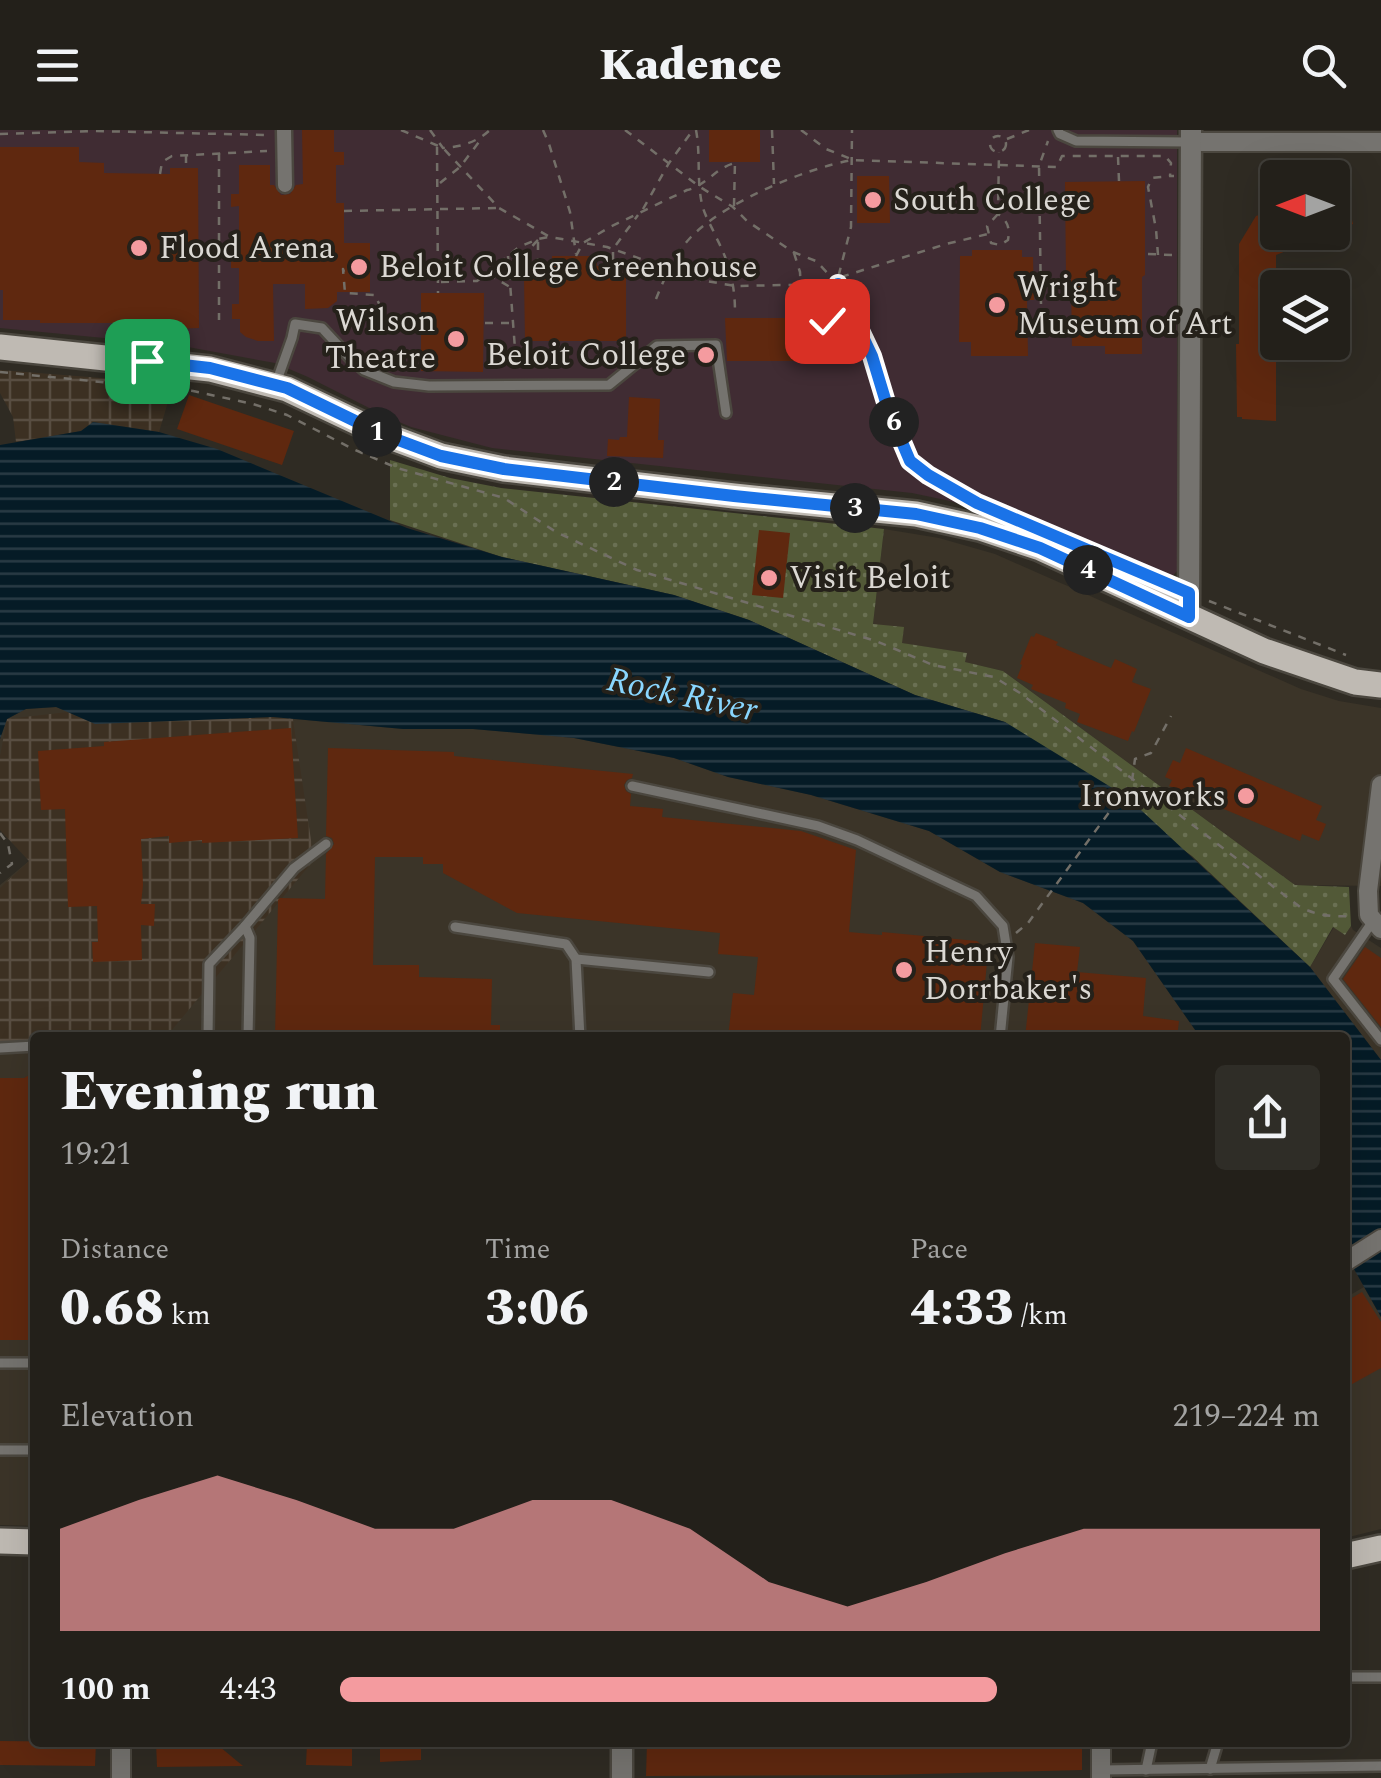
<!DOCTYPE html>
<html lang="en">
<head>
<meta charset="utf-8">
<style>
	:root { --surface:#23201a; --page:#2f2d27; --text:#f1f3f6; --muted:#a3a3a2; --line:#403e39; --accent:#f49b9f }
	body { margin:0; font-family:Spectral,serif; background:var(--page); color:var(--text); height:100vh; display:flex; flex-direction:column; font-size:38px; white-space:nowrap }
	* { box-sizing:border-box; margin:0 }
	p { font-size:32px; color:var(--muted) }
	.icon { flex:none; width:55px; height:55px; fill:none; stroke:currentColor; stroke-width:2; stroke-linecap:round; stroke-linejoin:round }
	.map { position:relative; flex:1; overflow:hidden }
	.details { position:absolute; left:30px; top:902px; width:1320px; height:715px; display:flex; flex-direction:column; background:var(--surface); border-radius:10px; box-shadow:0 10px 40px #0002,0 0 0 2px var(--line) }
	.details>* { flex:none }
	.needle { width:65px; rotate:270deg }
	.buttons { position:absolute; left:1260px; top:30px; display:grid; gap:20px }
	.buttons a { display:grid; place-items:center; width:90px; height:90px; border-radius:10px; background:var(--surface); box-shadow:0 10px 40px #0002,0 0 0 2px var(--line); font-size:50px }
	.pin { position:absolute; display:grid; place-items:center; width:85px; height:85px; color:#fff; margin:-42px; border-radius:20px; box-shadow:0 5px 15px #0006 }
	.km { position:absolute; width:50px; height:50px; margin:-25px; border-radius:50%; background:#222; color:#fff; font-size:28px; line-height:50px; text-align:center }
	.round { display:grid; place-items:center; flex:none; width:105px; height:105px; border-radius:10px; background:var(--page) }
	.head { display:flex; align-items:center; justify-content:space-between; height:170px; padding:0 30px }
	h1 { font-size:55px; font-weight:800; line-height:75px }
	.metrics { display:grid; grid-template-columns:repeat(3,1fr); gap:15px; height:170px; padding:10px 30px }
	.metrics div { display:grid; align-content:center }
	.metrics b { font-size:50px; font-weight:800 }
	.metrics small { font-size:28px; font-weight:400 }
	.metrics p { font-size:28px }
	.chart { height:280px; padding:20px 30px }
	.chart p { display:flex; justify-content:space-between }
	.chart svg { width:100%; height:180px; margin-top:10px; fill:var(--accent); opacity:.7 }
	ul { padding:0 30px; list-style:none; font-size:32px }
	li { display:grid; grid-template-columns:160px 120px 1fr; align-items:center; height:75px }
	li i { height:25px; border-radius:12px; background:var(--accent) }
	header { display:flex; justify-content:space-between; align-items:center; height:130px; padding:0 30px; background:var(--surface); font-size:45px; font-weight:800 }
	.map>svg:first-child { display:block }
	.built { fill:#3b3428 }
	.industrial { fill:url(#industrial-grid) }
	.education { fill:#402c33 }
	.park { fill:url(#park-dots) }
	.water { fill:url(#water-rules) }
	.building { fill:#5f280f }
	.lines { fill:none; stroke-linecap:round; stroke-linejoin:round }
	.service-casing { stroke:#4b473f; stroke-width:14 }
	.pedestrian-casing { stroke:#4b473f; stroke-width:19 }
	.minor-casing { stroke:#4b473f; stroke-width:22 }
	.tertiary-casing { stroke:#4b473f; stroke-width:25 }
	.primary-casing { stroke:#4b473f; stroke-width:30 }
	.path { stroke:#736f68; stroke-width:2.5; stroke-dasharray:8 8; stroke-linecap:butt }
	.service { stroke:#75736f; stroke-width:9 }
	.pedestrian { stroke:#75736f; stroke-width:14 }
	.minor { stroke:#75736f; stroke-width:18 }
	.tertiary { stroke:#75736f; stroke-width:20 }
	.primary { stroke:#bfbab3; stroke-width:25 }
	.route-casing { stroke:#fff; stroke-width:20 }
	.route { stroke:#1a73e8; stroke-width:12 }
	.poi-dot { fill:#f49b9f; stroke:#25211a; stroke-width:4 }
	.labels { text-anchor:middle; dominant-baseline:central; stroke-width:8; stroke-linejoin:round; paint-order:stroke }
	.poi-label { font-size:32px; fill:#dbd8d3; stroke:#25211a; text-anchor:start }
	.water-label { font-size:35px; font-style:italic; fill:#89d6fe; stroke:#25211a }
</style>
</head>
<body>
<header><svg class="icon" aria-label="menu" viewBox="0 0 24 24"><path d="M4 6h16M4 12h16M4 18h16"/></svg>Kadence<svg class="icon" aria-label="search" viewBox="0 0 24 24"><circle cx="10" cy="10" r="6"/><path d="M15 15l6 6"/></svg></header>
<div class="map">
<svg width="1381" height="1648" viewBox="0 0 1381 1648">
	<defs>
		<pattern id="industrial-grid" width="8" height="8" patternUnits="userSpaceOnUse" patternTransform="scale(2.5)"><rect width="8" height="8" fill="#3c3022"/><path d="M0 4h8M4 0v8" fill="none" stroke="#584d41"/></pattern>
		<pattern id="park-dots" width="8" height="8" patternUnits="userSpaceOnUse" patternTransform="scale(2.5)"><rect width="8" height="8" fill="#525937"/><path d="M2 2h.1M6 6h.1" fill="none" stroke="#6a7053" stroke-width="1.8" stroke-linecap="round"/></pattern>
		<pattern id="water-rules" width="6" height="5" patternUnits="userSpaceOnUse" patternTransform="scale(2.5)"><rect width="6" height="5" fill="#051b26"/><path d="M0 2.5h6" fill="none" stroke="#293b45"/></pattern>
	</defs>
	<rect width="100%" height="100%" fill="#2f2b23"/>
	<g class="built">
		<polygon points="884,399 939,408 995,424 1301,559 1339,571 1381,578 1381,756 1295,755 1003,541 964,532 966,523 901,513 873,494"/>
		<polygon points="57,577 78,586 273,587 403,599 473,599 574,608 674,628 728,647 811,665 929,701 1000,742 1083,773 1133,811 1200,907 35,908 35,1396 0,1395 0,755 29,731 0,695 0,609 7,589 26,579"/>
		<polygon points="1351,796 1353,800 1381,818 1381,930 1310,837 1334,797 1345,805"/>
		<polygon points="1364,1157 1381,1187 1381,1399 1345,1408 1345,1168"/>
	</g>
	<g class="industrial">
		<polygon points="0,240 127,250 173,255 159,302 93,292 81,301 16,312 13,287 0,263"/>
		<polygon points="85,580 292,583 314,730 166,907 35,908 35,912 0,911 0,758 29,731 0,700 0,626 7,589"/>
	</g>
	<polygon class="education" points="0,0 1177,0 1177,441 1167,452 1157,453 1010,390 950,371 912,363 492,318 411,297 385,286 308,247 275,233 177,215 0,198"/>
	<polygon class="park" points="390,330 450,348 501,358 884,399 873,494 904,497 902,513 967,523 965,532 1003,541 1295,755 1349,757 1351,796 1345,805 1333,797 1310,837 1192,726 1005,592 915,565 749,490 674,465 502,427 390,390"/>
	<polygon class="water" points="93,292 159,302 217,319 407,398 502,427 674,465 749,490 915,565 1005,592 1127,667 1310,837 1381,930 1381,1187 1345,1123 1345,908 1200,907 1133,811 1083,773 1000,742 929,701 811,665 728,647 674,628 574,608 473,599 403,599 273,587 95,594 56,577 26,579 7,589 0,609 0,315 81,301"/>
	<g class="building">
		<polygon points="302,0 334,0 334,22 344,22 344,35 336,35 336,73 344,73 344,113 370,113 370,162 337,162 337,171 328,178 305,179 305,154 273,154 274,211 258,211 246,207 240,202 240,189 232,189 232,174 239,174 239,138 231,138 231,115 239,115 239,76 231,77 231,64 239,64 239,35 270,35 270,55 274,55 281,65 290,64 296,55 303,54"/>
		<rect x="709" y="0" width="51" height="32"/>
		<polygon points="0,17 79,17 79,32 104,33 104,43 170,44 170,38 198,38 199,198 172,199 172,193 40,193 40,190 3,190 3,160 0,160"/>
		<polygon points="857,46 889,46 890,93 857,93"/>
		<polygon points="1145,51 1145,145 1142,147 1142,224 1105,224 1105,216 1072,216 1071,148 1066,145 1065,52"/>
		<polygon points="1345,62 1353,94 1332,102 1332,68"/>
		<polygon points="1278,78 1278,102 1331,103 1276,125 1276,291 1242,289 1242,287 1237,287 1236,214 1239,214 1239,114 1256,86"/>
		<polygon points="972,120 1022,120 1022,127 1033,127 1034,170 1027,170 1028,226 971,226 971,212 959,212 960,126 972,126"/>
		<polygon points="552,126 597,126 597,136 610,136 610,146 626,146 626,211 525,211 524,147 540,147 540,137 552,137"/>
		<polygon points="421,163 484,163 483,242 421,241"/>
		<polygon points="725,188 812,188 812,231 727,231"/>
		<polygon points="189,265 294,301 282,335 177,299"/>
		<polygon points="629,267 660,269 658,310 664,310 663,328 607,326 608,309 619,310 620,307 627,307"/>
		<polygon points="759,400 790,403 783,468 752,465"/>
		<polygon points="1036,503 1058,512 1056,515 1111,538 1115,529 1137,539 1132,552 1151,559 1134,602 1132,601 1128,611 1077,592 1080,584 1065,578 1066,573 1031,559 1033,555 1017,548 1022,535 1020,534 1031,506 1034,507"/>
		<polygon points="291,598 298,708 202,713 202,710 169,713 169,706 141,709 143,755 141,774 155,774 154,796 141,795 142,830 93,832 92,812 98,812 97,776 68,777 65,679 41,680 38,621 104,616 104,612"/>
		<polygon points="328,618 454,622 454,626 633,644 632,648 627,650 624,655 626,661 631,664 630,676 663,679 662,687 801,701 856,720 849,802 882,805 882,802 977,811 988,821 980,908 728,908 733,863 754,865 758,827 718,824 720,803 517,783 443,743 443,734 423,734 423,727 375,727 373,835 419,835 419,847 492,849 491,895 500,895 500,908 275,908 278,770 280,768 325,769 326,724 334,714 332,708 326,706"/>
		<polygon points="1186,618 1322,676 1316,690 1326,694 1319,711 1302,704 1300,711 1169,656 1172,650 1165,647 1173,630 1180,633"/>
		<polygon points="1035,813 1080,817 1077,842 1146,848 1143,886 1179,891 1177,908 1025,908"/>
		<polygon points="1365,817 1381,828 1381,897 1343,849"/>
		<polygon points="35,942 35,1210 0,1210 0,948 24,948"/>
		<polygon points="1362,1162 1381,1192 1381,1238 1345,1258 1345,1172"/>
		<polygon points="0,1611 96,1612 95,1636 0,1635"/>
		<polygon points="156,1612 214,1612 243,1636 157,1637"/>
		<polygon points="307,1612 352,1612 352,1636 306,1635"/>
		<polygon points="380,1612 421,1612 421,1630 380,1632"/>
		<polygon points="647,1612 1082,1612 1082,1640 884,1645 646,1646"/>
	</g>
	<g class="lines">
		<g class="service-casing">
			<g id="service">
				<polyline points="1058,0 1060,4 1076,11 1188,12"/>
				<polyline points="276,253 292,208 295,194 322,198 350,228 364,240 394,252 429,256 609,255 657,216 716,215 726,283"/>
				<polyline points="632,656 818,696 857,710 976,766 1003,796 1008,827 1000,908"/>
				<polyline points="1373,791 1333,849 1381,910"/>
				<polyline points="245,796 294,738 326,714"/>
				<polyline points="455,797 566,814 576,829 580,908"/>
				<polyline points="576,829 709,842"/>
				<polyline points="208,908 209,834 245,796 250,808 248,908"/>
				<polyline points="0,918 35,916"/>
				<polyline points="0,1233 35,1233"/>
				<polyline points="0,1320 35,1320"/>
				<polyline points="1345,1547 1381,1547"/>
				<polyline points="1210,1639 1218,1612"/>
				<polyline points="1101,1640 1381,1636"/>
				<polyline points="1146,1640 1152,1612"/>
			</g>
		</g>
		<g class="pedestrian-casing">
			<polyline id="pedestrian" points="284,0 285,55"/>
		</g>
		<g class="minor-casing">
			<g id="minor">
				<polyline points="1191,12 1381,12"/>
				<polyline points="1381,655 1368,761 1369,785 1381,799"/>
				<polyline points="1345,1132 1381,1109"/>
				<polyline points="121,1648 121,1612"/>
				<polyline points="1101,1648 1101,1612"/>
			</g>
		</g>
		<g class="tertiary-casing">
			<g id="tertiary">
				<polyline points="1189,487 1191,0"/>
				<polyline points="622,1612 622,1648"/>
			</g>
		</g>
		<g class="primary-casing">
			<g id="primary">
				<polyline points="0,217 210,239 287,259 382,304 441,326 504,339 734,366 916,384 980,398 1040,418 1264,521 1355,552 1381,555"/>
				<polyline points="0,1411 35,1412"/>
				<polyline points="1345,1426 1381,1418"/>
			</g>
		</g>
		<g class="path">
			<polyline points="401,0 443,18 499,78 550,107 607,117 701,150 735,156 836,154"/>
			<path d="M430,0L443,18C461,17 477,12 490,0"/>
			<polyline points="543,0 549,14 570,82 576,124"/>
			<polyline points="625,0 700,57 733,77 747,91 793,122 816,131 838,154 848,173 872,227 888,279 911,331 928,345 985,377"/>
			<path d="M696,0C701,26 696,53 703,78C706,88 712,97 716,107C729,132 735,154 735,182"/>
			<polyline points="772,0 774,54"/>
			<polyline points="801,0 826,19 851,29"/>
			<polyline points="0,4 94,1 267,5"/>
			<circle cx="998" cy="14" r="8"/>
			<polyline points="1007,9 1029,0"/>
			<polyline points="437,17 438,163"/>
			<polyline points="219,23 219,190"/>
			<polyline points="186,25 186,38"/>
			<polyline points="1118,27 1119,51"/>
			<polyline points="160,44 162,32 172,26 267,21"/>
			<polyline points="440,53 460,37 482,8"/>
			<polyline points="734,76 735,31"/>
			<polyline points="643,79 669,33 693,0"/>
			<polyline points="344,81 497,78"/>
			<path d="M998,84L987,96L991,113L1000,115L1008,110C1010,98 1008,91 998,84L999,22"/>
			<path d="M538,110C529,119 522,126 529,139L538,142"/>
			<polyline points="538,112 538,142 541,143"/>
			<polyline points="794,123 800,142 802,183"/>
			<polyline points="1148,124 1172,125"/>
			<polyline points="1158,125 1156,99 1148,57 1152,48 1170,46"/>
			<polyline points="508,126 515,219"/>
			<path d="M576,126L583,113L610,97L687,60C706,56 715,38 735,33"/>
			<polyline points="344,142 343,139 345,163 375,165 387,191 409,194"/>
			<polyline points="610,143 613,143 613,119 638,85"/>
			<polyline points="488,144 510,157"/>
			<polyline points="841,147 946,114 988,104"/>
			<polyline points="441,152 477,151 519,117 538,109 549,107"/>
			<path d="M656,169C665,147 674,125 691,107C725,72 804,39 852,30L1057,37L1062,26H1165L1171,33L1170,46H1174"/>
			<polyline points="1041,174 1039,36 1048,11"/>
			<polyline points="485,193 512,193"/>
			<polyline points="816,204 827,191 851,97 852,0"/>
			<path d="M0,242L193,261L253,274L287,285L353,319L397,338L504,368L556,402L637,440L876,511L933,535L994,547L1020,563L1300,777C1318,786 1333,787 1353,786"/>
			<polyline points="1209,471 1346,525"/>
			<polyline points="0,703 8,714 12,734 0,743"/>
			<polyline points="1016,803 1028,793 1132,651 1135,629 1151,623 1171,586"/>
		</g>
		<use href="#service" class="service"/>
		<use href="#pedestrian" class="pedestrian"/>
		<use href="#minor" class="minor"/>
		<use href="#tertiary" class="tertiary"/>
		<use href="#primary" class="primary"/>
	</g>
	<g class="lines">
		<g class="route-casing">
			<polyline id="route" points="147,231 210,238 287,258 382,304 441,326 504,339 734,366 916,384 980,398 1040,418 1189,487 1189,463 977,373 928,345 910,331 888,279 872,226 838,154 827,191"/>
		</g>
		<use href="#route" class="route"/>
	</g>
	<g class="poi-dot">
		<circle cx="873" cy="70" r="10"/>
		<circle cx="139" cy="118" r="10"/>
		<circle cx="359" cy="137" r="10"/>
		<circle cx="997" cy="175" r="10"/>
		<circle cx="456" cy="209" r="10"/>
		<circle cx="706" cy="225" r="10"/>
		<circle cx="769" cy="448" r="10"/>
		<circle cx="1246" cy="666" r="10"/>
		<circle cx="904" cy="840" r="10"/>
	</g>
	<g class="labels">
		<g class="poi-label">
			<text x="893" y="70">South College</text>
			<text x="159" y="118">Flood Arena</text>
			<text x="379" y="137">Beloit College Greenhouse</text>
			<text x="1017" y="157">Wright<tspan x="1017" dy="37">Museum of Art</tspan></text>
			<text x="436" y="191" text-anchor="end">Wilson<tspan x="436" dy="37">Theatre</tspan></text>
			<text x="686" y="225" text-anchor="end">Beloit College</text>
			<text x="789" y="448">Visit Beloit</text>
			<text x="1226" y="666" text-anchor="end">Ironworks</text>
			<text x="924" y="822">Henry<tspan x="924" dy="37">Dorrbaker's</tspan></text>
		</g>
		<g class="water-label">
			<text transform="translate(682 565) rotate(12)">Rock River</text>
		</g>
	</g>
</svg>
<div class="buttons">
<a><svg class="needle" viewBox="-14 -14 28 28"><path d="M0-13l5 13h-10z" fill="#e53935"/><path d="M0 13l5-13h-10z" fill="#a3a3a2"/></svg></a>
<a><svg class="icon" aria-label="layers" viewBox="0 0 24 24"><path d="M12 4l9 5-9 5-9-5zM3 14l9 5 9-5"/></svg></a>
</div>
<div class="pin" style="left:147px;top:231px;background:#1e9e55"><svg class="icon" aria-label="arrive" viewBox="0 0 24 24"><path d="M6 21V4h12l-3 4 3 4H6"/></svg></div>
<div class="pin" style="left:827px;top:191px;background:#d93025"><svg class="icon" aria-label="check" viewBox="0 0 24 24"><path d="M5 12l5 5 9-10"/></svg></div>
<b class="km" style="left:377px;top:302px">1</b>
<b class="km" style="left:614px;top:352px">2</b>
<b class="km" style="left:855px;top:378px">3</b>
<b class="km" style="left:1088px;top:440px">4</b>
<b class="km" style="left:894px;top:292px">6</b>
<section class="details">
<div class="head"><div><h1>Evening run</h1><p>19:21</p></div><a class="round"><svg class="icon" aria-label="share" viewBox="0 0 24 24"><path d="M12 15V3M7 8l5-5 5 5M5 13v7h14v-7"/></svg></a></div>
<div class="metrics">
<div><p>Distance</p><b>0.68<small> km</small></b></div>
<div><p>Time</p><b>3:06</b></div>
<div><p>Pace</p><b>4:33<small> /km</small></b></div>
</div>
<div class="chart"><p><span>Elevation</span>219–224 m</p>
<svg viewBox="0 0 160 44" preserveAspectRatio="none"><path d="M0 44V19L10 12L20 6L30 12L40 19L50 19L60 12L70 12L80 19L90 32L100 38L110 32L120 25L130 19L140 19L150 19L160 19V44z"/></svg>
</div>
<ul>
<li><b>100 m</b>4:43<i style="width:67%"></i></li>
</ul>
</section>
</div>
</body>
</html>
